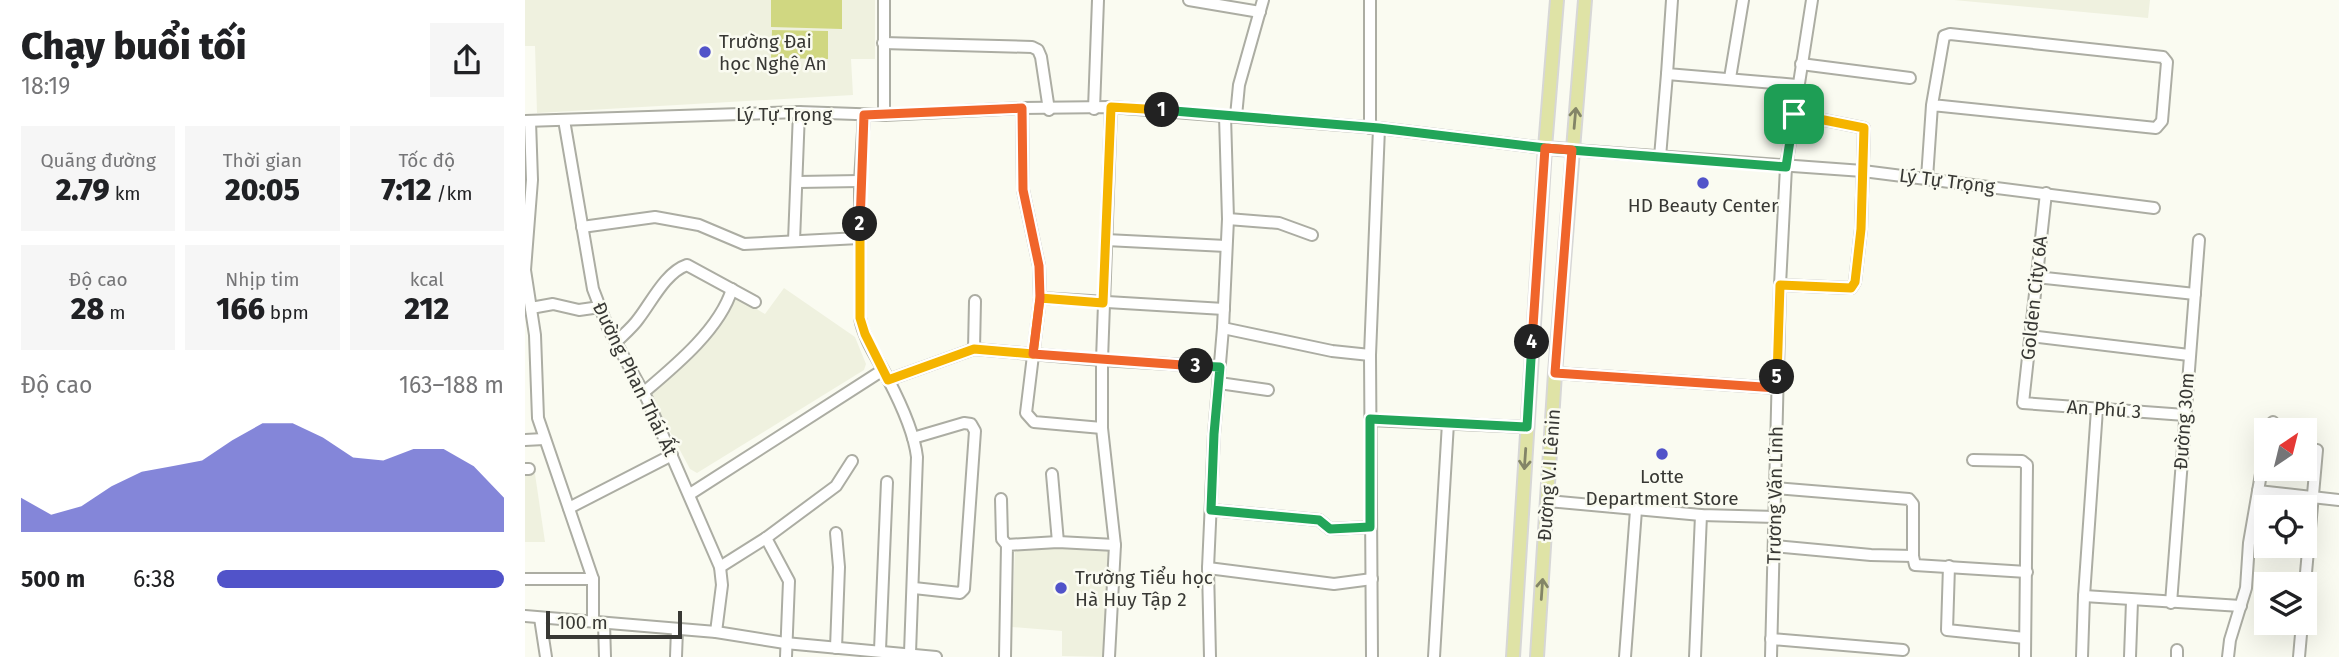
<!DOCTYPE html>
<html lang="vi">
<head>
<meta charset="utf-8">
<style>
	:root { --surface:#fff; --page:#f6f6f6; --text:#202124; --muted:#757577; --accent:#5153c9 }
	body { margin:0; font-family:"Fira Sans",sans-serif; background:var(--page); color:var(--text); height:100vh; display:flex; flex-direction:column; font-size:26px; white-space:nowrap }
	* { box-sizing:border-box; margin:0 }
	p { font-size:23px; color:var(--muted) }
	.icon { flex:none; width:38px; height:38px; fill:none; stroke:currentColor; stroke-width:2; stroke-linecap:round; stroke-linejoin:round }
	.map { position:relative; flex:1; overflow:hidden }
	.panel { display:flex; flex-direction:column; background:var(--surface); width:525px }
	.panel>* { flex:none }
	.needle { width:46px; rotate:35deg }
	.fabs { position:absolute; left:1729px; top:418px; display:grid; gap:14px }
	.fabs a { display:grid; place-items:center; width:63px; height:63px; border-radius:0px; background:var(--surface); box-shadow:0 7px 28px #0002; font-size:35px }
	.scale { position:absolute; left:21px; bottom:18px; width:136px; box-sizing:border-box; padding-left:7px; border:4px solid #383834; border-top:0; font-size:19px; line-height:24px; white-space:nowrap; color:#383834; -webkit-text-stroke:5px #fafbf1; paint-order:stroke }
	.pin { position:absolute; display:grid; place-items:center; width:60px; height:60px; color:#fff; margin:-30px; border-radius:14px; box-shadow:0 4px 10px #0006 }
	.km { position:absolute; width:35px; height:35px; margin:-18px; border-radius:50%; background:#222; color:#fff; font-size:19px; line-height:35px; text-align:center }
	.round { display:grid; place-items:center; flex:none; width:74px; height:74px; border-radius:0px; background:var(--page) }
	.headline { display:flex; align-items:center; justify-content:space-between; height:119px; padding:0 21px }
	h1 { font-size:38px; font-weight:800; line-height:52px }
	.figures { display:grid; grid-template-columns:repeat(3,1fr); gap:10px; height:119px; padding:7px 21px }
	.figures div { display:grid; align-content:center; border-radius:0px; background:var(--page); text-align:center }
	.figures b { font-size:30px; font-weight:800 }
	.figures small { font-size:19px; font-weight:400 }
	.figures p { font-size:19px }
	.chart { height:196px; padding:14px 21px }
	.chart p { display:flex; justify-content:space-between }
	.chart svg { width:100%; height:126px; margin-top:7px; fill:var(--accent); opacity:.7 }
	ul { padding:0 21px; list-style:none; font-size:23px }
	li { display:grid; grid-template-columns:112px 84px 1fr; align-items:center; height:52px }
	li i { height:18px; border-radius:9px; background:var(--accent) }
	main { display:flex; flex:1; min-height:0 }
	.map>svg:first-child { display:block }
	.built { fill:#eff1df }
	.garden { fill:#d0d781 }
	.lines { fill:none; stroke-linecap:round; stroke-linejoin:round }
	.minor-casing { stroke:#acada3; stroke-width:14 }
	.major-casing { stroke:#d7d7d6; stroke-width:16 }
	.minor { stroke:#fff; stroke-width:10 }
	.major { stroke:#dfe3a6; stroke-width:12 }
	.oneway { stroke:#838567 }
	.split-1-casing { stroke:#fff; stroke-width:14 }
	.split-2-casing { stroke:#fff; stroke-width:14 }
	.split-3-casing { stroke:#fff; stroke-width:14 }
	.split-4-casing { stroke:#fff; stroke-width:14 }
	.split-5-casing { stroke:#fff; stroke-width:14 }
	.split-6-casing { stroke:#fff; stroke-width:14 }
	.split-1 { stroke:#22a559; stroke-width:9 }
	.split-2 { stroke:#f5b400; stroke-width:9 }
	.split-3 { stroke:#f0652b; stroke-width:9 }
	.split-4 { stroke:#22a559; stroke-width:9 }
	.split-5 { stroke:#f0652b; stroke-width:9 }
	.split-6 { stroke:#f5b400; stroke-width:9 }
	.poi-dot { fill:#5153c9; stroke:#fafbf1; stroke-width:2.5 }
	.labels { text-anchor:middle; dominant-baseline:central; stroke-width:5; stroke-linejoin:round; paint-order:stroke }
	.poi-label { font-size:19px; fill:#383834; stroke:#fafbf1; text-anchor:start }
	.street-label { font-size:19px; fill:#383834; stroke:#fafbf1 }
</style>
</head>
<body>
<main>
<section class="panel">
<div class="headline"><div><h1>Chạy buổi tối</h1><p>18:19</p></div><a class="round"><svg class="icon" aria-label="share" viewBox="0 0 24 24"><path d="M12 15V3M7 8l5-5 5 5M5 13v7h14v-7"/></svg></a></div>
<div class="figures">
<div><p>Quãng đường</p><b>2.79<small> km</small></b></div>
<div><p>Thời gian</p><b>20:05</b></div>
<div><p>Tốc độ</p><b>7:12<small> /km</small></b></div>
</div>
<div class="figures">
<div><p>Độ cao</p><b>28<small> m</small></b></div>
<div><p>Nhịp tim</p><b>166<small> bpm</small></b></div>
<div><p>kcal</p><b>212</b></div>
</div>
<div class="chart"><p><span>Độ cao</span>163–188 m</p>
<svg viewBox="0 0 160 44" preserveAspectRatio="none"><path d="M0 44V32L10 38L20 35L30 28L40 23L50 21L60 19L70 12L80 6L90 6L100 11L110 18L120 19L130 15L140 15L150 21L160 32V44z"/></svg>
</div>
<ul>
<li><b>500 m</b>6:38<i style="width:100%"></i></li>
</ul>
</section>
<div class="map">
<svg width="1814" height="657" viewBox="0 0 1814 657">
	<rect width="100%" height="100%" fill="#fafbf1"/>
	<g class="built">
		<polygon points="0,0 350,0 350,59 326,59 328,95 12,113 10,46 0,46"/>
		<polygon points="1429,0 1625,0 1623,18"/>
		<polygon points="259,288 330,337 341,364 339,370 172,473 165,469 126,396 183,338 212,297 240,314"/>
		<polygon points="0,474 10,474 20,542 0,542"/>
		<polygon points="512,547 584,548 581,657 537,656 537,631 487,627 490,548"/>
	</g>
	<g class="garden">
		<polygon points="246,0 317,0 317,29 246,27"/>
		<polygon points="247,30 303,31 303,59 246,58"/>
	</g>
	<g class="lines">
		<g class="minor-casing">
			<g id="minor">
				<polyline points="664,0 735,12"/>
				<polyline points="845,0 845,128"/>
				<polyline points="1147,0 1142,74 1272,85"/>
				<polyline points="358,43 507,47 513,50 516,57 524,110"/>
				<polyline points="1276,64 1385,78"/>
				<polyline points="1205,78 1218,0"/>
				<polyline points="497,108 498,190 514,266 515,298 501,413 509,422 577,428"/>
				<polyline points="569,109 573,0"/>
				<path d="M339,115L335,181V318C339,340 353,359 363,379C375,402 389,431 392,457L385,653"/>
				<polyline points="359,115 359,0"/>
				<polyline points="711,116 714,85 738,0"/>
				<polyline points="39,120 68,289 83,328 122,399 195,567 197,585 191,632"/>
				<polyline points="0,121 274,112 359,115 497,108 586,107 854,128 1020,148"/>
				<polyline points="5,121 7,180 0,270 10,335 13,418 68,579 68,621"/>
				<polyline points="1047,150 1338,171 1629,208"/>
				<polyline points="1135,157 1142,74"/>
				<polyline points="1402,178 1407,105 1419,36 1425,34 1638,57 1642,62 1637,121 1631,128 1407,105"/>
				<polyline points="273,182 335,181"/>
				<polyline points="1521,193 1498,403 1660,415"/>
				<polyline points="703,219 754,223 787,235"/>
				<polyline points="57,227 130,217 174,225 219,244 334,238"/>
				<polyline points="581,240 701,246"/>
				<polyline points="269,241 274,112"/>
				<polyline points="1511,277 1670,294"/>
				<polyline points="1255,285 1326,288 1330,282 1336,229 1339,128 1269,114"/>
				<polyline points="515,298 699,309"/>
				<polyline points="6,308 28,304 54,310 75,307"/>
				<polyline points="698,328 807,351 845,355"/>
				<polyline points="1505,336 1664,355"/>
				<path d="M91,342C98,335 108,327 114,318C127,301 141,272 162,265L230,302"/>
				<polyline points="449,349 450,301"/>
				<polyline points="1030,373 1252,388"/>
				<polyline points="363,380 449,349 577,360 695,367"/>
				<polyline points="694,383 743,390"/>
				<path d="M118,393C150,366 195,329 207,289"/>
				<polyline points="845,420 1002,427"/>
				<polyline points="1745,430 1748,422"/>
				<polyline points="388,438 439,423 446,424 450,431 439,589 435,593 389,588"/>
				<polyline points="0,440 19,439"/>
				<polyline points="1448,460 1497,461 1502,465 1500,657"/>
				<polyline points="0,469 4,469"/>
				<polyline points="527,474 533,542"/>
				<polyline points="1250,488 1384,499 1388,504 1388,556 1390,565 1502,572"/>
				<polyline points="1733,491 1814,500"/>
				<polyline points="165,494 358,370"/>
				<polyline points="476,499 477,539 482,545"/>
				<polyline points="1023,501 1176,515 1251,517"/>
				<polyline points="44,508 147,455"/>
				<polyline points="686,510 794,520 805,529 845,527"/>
				<polyline points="311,533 314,567 311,648"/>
				<polyline points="241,538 264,581 261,657"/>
				<polyline points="1249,546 1346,555 1388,556"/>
				<polyline points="1424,566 1422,630 1500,638"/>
				<polyline points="195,567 241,538 311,486 327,461"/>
				<polyline points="683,568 809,584 847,579"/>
				<polyline points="0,579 68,579"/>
				<polyline points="1780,584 1792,450"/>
				<polyline points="1559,596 1716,606"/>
				<polyline points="1646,603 1674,240"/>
				<polyline points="0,616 191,632 260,643 411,657"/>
				<polyline points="15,618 21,657"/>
				<polyline points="79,623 80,657"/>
				<polyline points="1246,639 1378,650"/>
				<polyline points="355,650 362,482"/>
				<polyline points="151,657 152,629"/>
				<polyline points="480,657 482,545 533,542 590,545"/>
				<polyline points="584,657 590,545 577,428 577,360 586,107"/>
				<polyline points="685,657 683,568 689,434 698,328 703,219 700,116"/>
				<polyline points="847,657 845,355 854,128"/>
				<polyline points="909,657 923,423"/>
				<polyline points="1100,657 1111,510"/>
				<polyline points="1170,657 1176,515"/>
				<polyline points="1246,657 1255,285 1261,167 1287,0"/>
				<polyline points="1557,657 1559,596 1572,409"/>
				<polyline points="1605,657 1607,601"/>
				<polyline points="1652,657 1652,650"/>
				<polyline points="1703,657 1705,640 1721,588 1724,543 1741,445"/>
				<polyline points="1774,657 1777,623"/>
			</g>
		</g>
		<g class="major-casing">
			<g id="major">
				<polyline points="1020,148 1047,150"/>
				<polyline points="988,657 1020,148 1032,0"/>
				<polyline points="1012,657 1030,373 1060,0"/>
			</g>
		</g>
		<use href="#minor" class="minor"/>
		<use href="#major" class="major"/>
	</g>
	<defs><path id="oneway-shaft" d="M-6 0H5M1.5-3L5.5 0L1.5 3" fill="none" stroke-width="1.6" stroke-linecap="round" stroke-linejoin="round" transform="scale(1.75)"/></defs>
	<g class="oneway">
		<use href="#oneway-shaft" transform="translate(1050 118) rotate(-85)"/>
		<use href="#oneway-shaft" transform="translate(1000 459) rotate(94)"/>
		<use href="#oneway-shaft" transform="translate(1017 589) rotate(-86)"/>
	</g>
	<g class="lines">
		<g class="split-1-casing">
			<polyline id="split-1" points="637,110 854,128 1020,148 1261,167 1269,114"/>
		</g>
		<g class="split-2-casing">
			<polyline id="split-2" points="335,224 335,318 340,334 363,380 449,349 508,354 515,298 578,303 586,107 637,110"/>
		</g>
		<g class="split-3-casing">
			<polyline id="split-3" points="335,224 339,115 497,108 498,190 514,266 515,298 508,354 671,366"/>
		</g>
		<g class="split-4-casing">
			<polyline id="split-4" points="671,366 695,367 689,434 686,510 794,520 805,529 845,527 845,419 1002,427 1007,342"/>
		</g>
		<g class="split-5-casing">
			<polyline id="split-5" points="1007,342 1020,148 1047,150 1030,373 1252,388 1252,377"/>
		</g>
		<g class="split-6-casing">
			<polyline id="split-6" points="1252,377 1255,285 1326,288 1330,282 1336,229 1339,128 1269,114"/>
		</g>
		<use href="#split-1" class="split-1"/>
		<use href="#split-2" class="split-2"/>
		<use href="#split-3" class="split-3"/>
		<use href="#split-4" class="split-4"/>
		<use href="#split-5" class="split-5"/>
		<use href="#split-6" class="split-6"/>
	</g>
	<g class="poi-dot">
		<circle cx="180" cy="52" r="7"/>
		<circle cx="1178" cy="183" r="7"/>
		<circle cx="1137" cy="454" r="7"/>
		<circle cx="536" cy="588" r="7"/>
	</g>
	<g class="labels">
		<g class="poi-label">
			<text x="194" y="41">Trường Đại<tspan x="194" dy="22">học Nghệ An</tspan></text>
			<text x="1178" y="205" text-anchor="middle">HD Beauty Center</text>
			<text x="1137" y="476" text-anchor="middle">Lotte<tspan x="1137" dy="22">Department Store</tspan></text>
			<text x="550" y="577">Trường Tiểu học<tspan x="550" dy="22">Hà Huy Tập 2</tspan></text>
		</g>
		<g class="street-label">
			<text x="259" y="114">Lý Tự Trọng</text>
			<text transform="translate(1422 181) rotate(7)">Lý Tự Trọng</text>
			<text transform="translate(1509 298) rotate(-84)">Golden City 6A</text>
			<text transform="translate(110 379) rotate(64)">Đường Phan Thái Ất</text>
			<text transform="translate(1579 409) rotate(4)">An Phú 3</text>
			<text transform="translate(1659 421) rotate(-86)">Đường 30m</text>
			<text transform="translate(1024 475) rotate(-86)">Đường V.I Lênin</text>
			<text transform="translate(1250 495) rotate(-89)">Trương Văn Lĩnh</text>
		</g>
	</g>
</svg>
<div class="fabs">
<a><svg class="needle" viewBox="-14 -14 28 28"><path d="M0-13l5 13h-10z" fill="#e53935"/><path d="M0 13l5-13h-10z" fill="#757577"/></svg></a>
<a><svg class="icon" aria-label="locate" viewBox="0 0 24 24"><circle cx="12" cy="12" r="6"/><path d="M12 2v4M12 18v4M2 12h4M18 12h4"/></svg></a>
<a><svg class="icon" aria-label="layers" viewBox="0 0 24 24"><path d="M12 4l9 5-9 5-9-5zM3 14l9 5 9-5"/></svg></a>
</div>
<div class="scale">100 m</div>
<div class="pin" style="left:1269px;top:114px;background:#1e9e55"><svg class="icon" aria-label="arrive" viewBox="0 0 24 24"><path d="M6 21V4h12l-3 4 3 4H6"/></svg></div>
<b class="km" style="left:637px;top:110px">1</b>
<b class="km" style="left:335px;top:224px">2</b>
<b class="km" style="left:671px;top:366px">3</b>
<b class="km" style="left:1007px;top:342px">4</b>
<b class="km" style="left:1252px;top:377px">5</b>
</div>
</main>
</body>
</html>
